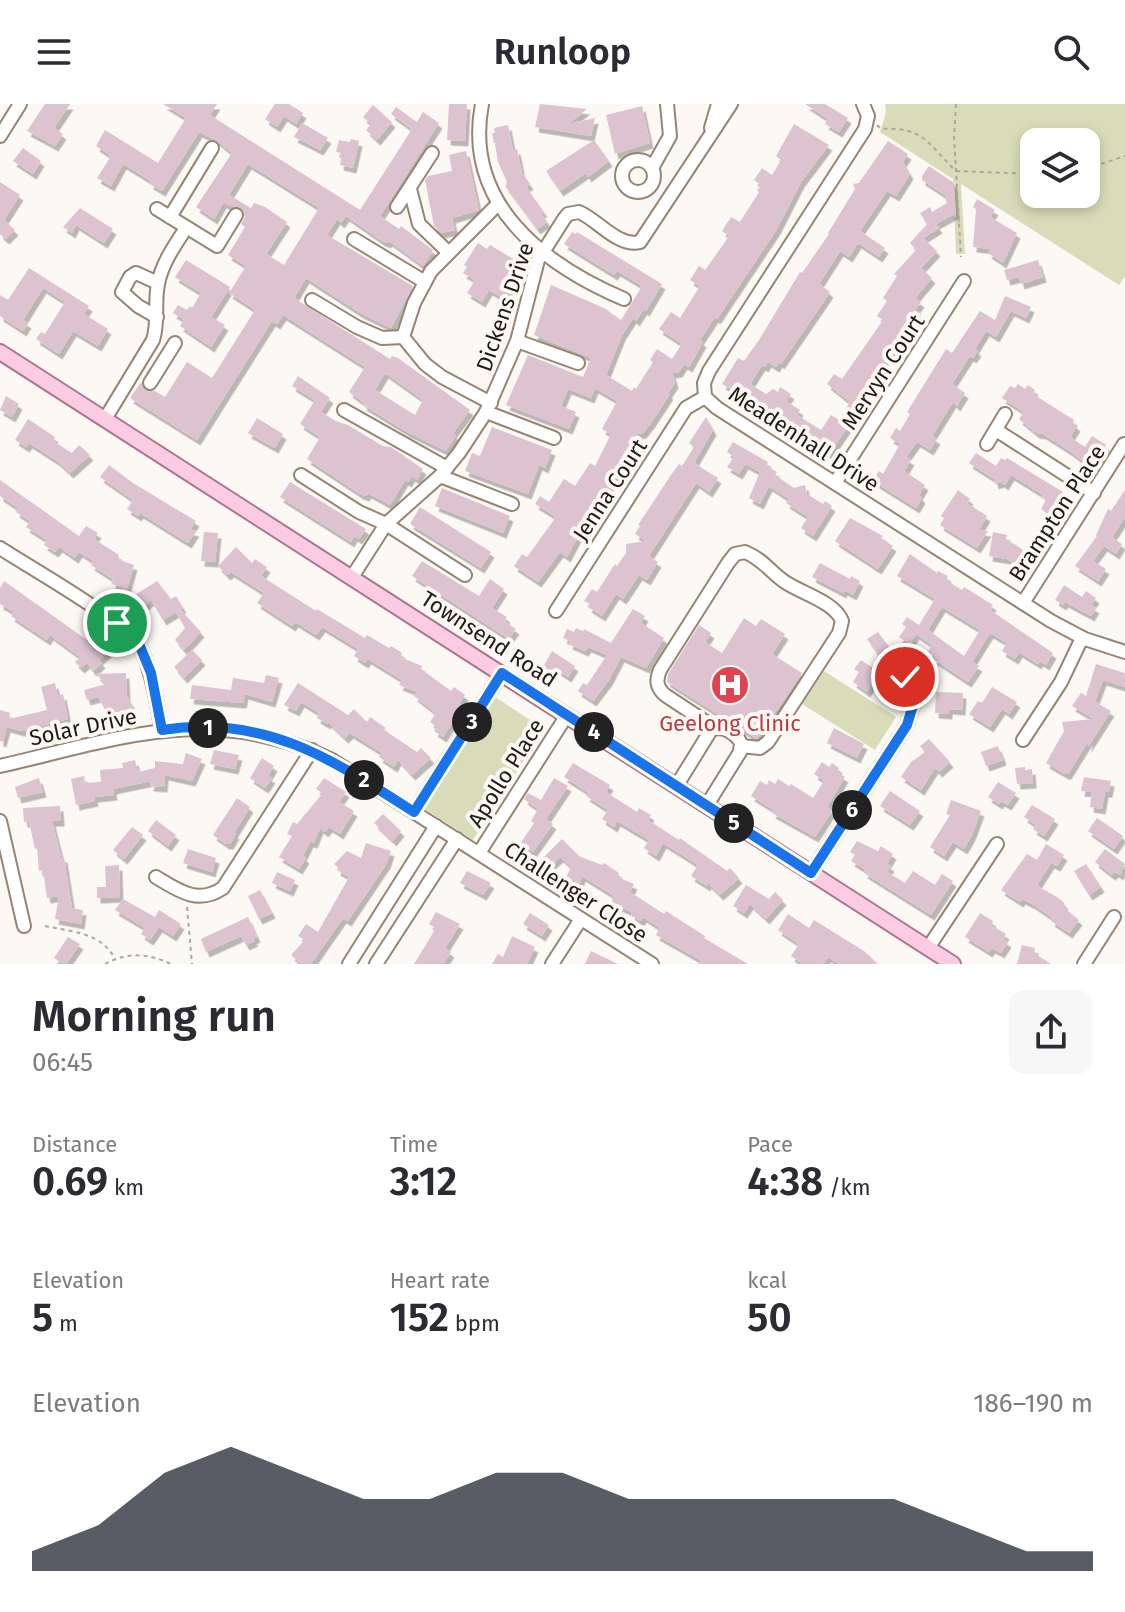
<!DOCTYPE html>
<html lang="en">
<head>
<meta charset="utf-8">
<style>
	:root { --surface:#fff; --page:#f7f7f7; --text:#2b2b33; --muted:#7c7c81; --accent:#111827 }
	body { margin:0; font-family:"Fira Sans",sans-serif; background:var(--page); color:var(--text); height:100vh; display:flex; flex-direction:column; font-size:30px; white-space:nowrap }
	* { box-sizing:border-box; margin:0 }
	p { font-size:26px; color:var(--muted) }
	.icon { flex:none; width:44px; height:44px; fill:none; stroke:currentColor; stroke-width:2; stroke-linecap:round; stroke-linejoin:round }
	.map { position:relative; height:860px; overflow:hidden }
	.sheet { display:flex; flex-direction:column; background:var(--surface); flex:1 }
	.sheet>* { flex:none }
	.tools { position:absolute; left:1020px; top:24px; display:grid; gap:16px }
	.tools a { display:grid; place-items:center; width:80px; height:80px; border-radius:16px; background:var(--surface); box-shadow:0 4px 12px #0003; font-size:40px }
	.pin { position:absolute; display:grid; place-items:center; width:68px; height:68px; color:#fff; margin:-34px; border:4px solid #fff; border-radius:50%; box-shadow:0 2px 8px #0007 }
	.km { position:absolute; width:40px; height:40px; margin:-20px; border-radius:50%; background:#222; color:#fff; font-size:22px; line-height:40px; text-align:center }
	.round { display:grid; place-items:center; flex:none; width:84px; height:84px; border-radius:16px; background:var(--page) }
	.headline { display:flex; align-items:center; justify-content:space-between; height:136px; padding:0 32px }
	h1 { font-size:44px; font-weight:600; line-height:60px }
	.figures { display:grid; grid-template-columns:repeat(3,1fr); gap:12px; height:136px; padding:8px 32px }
	.figures div { display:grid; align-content:center }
	.figures b { font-size:40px; font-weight:600 }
	.figures small { font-size:22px; font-weight:400 }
	.figures p { font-size:22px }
	.chart { height:224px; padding:16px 32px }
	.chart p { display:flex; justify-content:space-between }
	.chart svg { width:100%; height:144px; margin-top:8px; fill:var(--accent); opacity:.7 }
	header { display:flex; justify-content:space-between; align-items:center; height:104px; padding:0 32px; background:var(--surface); font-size:36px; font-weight:600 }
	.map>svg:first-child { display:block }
	.green { fill:#d9dcb8; fill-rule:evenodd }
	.building { fill:#ddc3d0; fill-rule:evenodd; filter:url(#shadow) }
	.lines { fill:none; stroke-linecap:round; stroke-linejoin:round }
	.minor-casing { stroke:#978573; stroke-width:16 }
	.major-casing { stroke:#ab768d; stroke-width:18 }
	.path { stroke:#aca7a2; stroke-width:2; stroke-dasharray:4 4; stroke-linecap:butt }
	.minor { stroke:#fff; stroke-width:12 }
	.major { stroke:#facbe2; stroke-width:14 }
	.route-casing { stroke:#fff; stroke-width:16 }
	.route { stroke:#1a73e8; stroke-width:10 }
	.labels { text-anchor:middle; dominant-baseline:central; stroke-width:8; stroke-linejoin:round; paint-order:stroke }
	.street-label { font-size:22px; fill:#211a13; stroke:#fcf8f4 }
	.health-label { font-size:22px; fill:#be3a42; stroke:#fcf8f4 }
</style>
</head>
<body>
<header><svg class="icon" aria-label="menu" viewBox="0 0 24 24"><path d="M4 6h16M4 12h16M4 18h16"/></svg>Runloop<svg class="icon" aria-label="search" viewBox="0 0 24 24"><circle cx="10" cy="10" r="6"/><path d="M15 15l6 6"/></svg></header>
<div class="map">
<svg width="1125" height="860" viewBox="0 0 1125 860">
	<defs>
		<filter id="shadow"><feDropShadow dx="3.5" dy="5.5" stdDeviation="0" flood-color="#0004"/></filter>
	</defs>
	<rect width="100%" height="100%" fill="#fcf8f4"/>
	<g class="green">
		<path d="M885,0H1125V172L1119,181L961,80L965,150H956L953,75L880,28L886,8ZM1034,38H1086V90H1034Z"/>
		<polygon points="824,567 896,613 875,646 802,600"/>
		<polygon points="495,593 544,625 473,736 423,704"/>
	</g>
	<g class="building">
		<polygon points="45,0 70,0 54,24 63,30 55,42 27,27"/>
		<path d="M163,0H217L210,11L360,106L412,25L391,10L396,3L417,18L423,8L439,19L380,112L399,125L401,122L433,146L423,162L389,137L388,139L382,137L346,112L341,119L337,115L327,131L413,182L391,224L360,209L306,174L294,194L390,255L392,252L398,254L470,306L453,329L456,331L446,347L407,328L363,301L364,299L349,288L365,263L283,211L277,220L272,217L197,336L130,294L141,278L145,286L155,287L165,293L187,258L212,274L255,206L229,189L246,162L228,151L245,123L241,120L245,113L243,106L223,99L214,115L196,103L232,49L217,37L199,28L162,87L150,80L151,77L123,60L111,82L97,74L111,52L96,42L105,26L158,59L186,14ZM248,60L319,104L284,161L266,150L287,118L265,103L254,99L251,104L229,91ZM385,269L423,296L415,311L375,286Z"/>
		<polygon points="275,0 289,0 303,9 296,20 284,12 277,23 265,15"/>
		<polygon points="449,0 467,0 465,37 447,36"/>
		<polygon points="540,0 587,5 568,20 595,14 591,32 535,23"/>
		<polygon points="805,0 825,0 848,14 839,28 825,20 828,15"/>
		<polygon points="373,1 392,18 377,36 366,26 371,20 363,13"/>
		<polygon points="642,2 650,39 615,50 606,11"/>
		<polygon points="302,19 328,34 320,46 294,33"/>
		<polygon points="794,20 829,41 801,78 777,125 717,215 715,213 700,236 703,238 689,263 684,260 679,268 672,269 675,279 668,289 670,290 651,319 643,329 637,330 625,349 629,352 600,398 601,403 591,404 584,415 586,426 581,427 567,453 560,448 538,478 514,462 522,450 527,453 556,413 535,400 540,392 549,398 564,375 575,382 590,359 595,362 611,330 602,325 617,297 595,284 591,294 568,285 561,302 576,308 569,325 506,301 528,251 583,273 591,254 534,231 551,181 604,204 621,216 642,182 617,167 614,171 564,140 572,128 576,130 577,128 662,180 646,207 644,205 636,217 633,214 622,231 606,271 632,287 634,283 636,285 653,258 650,256 657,245 672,255 682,240 659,225 671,208 680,214 700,182 690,176 699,162 705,166 718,148 729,132 722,127 731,113 740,118 759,88 757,87 761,81 754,76 762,64 772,71 781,56 776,52"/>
		<polygon points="508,21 513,46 517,45 522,69 530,80 526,83 544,108 541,109 547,118 537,125 505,82 507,78 498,58 495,40 498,40 494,39 492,29 495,29 494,24"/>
		<polygon points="351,35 359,37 353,64 340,61 342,49 336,48 339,36 350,38"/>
		<polygon points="594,36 609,57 588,73 586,69 560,87 546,67"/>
		<polygon points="888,37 908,50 903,58 910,70 896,92 887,87 860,127 885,144 879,153 858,139 849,153 840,147 819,180 830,188 822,200 781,260 779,258 776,263 768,258 765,263 762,261 750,280 766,290 773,285 778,288 780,283 791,290 786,297 800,306 797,311 821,326 831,311 839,316 850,298 827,280 834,270 842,275 883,216 877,212 887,197 883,194 897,172 894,170 916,146 910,139 927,120 920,109 930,103 932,108 947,99 945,94 948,93 922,76 922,72 929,62 954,79 956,114 954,110 936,120 939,124 923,134 937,147 921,164 932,174 915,194 921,198 915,206 921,210 892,254 888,252 879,266 881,267 858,300 862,302 829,350 815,341 817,338 776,313 773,314 755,299 722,280 738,254 744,257 759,236 800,168 802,169 829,130 828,129 855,85 853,80 859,79"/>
		<polygon points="23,44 41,57 33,70 13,57"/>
		<polygon points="466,47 479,106 452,114 455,126 441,129 434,122 425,76 428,72 452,67 449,51"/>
		<polygon points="0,78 20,91 4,116 15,126 6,135 0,130"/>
		<polygon points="977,95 995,106 990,113 1017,129 1003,159 988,149 991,145 973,143 976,105 973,103"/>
		<polygon points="80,104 113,125 104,139 76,121 72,129 63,123"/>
		<polygon points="478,139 487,145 490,141 515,156 513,161 522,166 508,188 505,186 501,193 489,186 482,198 467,189 475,176 463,169 467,163 464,161"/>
		<polygon points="186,156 230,183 211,213 225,221 211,243 180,222 184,216 173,209 178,201 187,206 190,202 192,204 201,189 175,173"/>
		<polygon points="1038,156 1043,173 1021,180 1019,173 1007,176 1004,166"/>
		<polygon points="29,164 89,202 84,210 108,225 98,242 73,227 59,250 36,235 41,228 45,230 65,198 43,184 23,216 28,219 23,227 0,212 0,191 8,196"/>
		<polygon points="1005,192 1031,203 1026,214 1011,207 996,233 986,227 975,245 978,247 973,254 970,252 952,280 965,289 957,302 953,298 932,332 937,335 930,346 917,338 906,353 911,356 904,367 925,381 919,391 922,394 916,404 873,377 879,367 883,370 900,340 890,334 896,324 900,327 910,310 907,308 946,245 952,249 980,207 995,216"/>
		<polygon points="298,272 330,294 321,308 336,317 348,321 383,342 391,343 423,365 417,376 412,372 408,378 405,376 390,401 368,389 366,392 360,390 307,355 320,333 300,320 315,296 292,282"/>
		<polygon points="1018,280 1025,285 1028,281 1035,286 1033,290 1074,316 1073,319 1077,322 1070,333 1085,343 1092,332 1106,341 1091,364 1071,348 1043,330 1036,329 1019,315 1024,308 1002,294 1010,282 1015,284"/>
		<polygon points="6,292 19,300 12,313 0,306"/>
		<polygon points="706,313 713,326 694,359 718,374 709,388 696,379 649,452 658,458 647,476 639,471 623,495 616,490 602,512 588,503 590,500 584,497 592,485 597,488 615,460 617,462 626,449 626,440 646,437 635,430 640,422 638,421 671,371 679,360 682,362 694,343 689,339"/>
		<polygon points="257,314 283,330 275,344 248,329"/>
		<polygon points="28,315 55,333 53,337 72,349 79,341 90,351 70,369 57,357 29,339 26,343 15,336"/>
		<polygon points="492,323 552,346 545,364 539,361 528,390 465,367 472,349 480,352"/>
		<polygon points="733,338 768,358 766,362 777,368 775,371 794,384 805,381 807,390 823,400 825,397 832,402 813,432 801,424 808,413 786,399 789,395 769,382 760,400 749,394 760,368 745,360 739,370 727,363 734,353 727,348"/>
		<polygon points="976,349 996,362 1001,354 1005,356 1007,354 1063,388 1050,412 1041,405 1046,396 1041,393 1043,391 1011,371 1005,381 1001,378 995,380 994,375 969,359"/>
		<polygon points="109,361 133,379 196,417 190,426 196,427 188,439 140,409 138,412 127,405 133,396 100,373"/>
		<polygon points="0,376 79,432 86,422 98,429 94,435 119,451 117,455 134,461 127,485 112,480 113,475 91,461 93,457 79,448 75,454 59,443 55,448 44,441 47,436 26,423 30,417 16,408 18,404 0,392"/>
		<polygon points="290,378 366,425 359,435 354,432 351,438 280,393"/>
		<polygon points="442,384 510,412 503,429 435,402"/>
		<polygon points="958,386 970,395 967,399 987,412 979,426 988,427 977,444 940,421 944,414 941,412"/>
		<polygon points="1125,386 1125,413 1112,433 1122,440 1116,450 1104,442 1093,457 1106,465 1098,477 1075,462 1097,432 1096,431 1108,405 1111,407"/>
		<polygon points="420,403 491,448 481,464 410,420"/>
		<polygon points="850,414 883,432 881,434 893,442 878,465 835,437"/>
		<polygon points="204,428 218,429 215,458 201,457"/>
		<polygon points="993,428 1007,431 1006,435 1025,447 1022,451 1030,456 1023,466 1007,455 989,452"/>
		<polygon points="236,443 252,459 255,455 267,463 261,472 316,507 317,505 365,534 367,531 389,544 391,542 402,549 400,553 422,562 421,565 451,587 454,583 465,591 459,600 463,602 443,633 434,627 437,623 430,618 436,609 414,592 417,588 399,581 402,576 368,555 365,559 354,552 358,545 322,523 316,531 295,518 292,522 257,499 264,489 231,468 227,471 218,462"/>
		<path d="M910,450L937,469L938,467L948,472L946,476L962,486L964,483L993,501L990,506L1053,549L1046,561L1040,557L1038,560L1019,548L1015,555L1002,547L1007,539L990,529L972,558L979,562L968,578L933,555L935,552L928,548L932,541L916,530L910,540L899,533L906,523L902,520L907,513L919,521L935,495L897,472ZM942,503L980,526L964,552L928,526Z"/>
		<polygon points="422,457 479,492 490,475 504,485 492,504 507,513 504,517 516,525 509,535 412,472"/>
		<polygon points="820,459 850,475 851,472 860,477 853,491 844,486 843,489 812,473"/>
		<polygon points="4,477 94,541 98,537 108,548 99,556 102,559 93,567 87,559 81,564 75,558 80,553 50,531 47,536 11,512 14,508 0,500 0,484"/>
		<polygon points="157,477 171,495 176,492 183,504 180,505 201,528 184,546 175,536 185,524 176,508 163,516 151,496 144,502 135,491"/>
		<polygon points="1064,481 1082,493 1086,487 1096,494 1091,501 1096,504 1091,512 1065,498 1063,501 1055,496"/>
		<polygon points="633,505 645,512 641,519 664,534 646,564 621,553 609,576 593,597 578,587 583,579 587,581 607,551 588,543 585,547 569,540 570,537 563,534 567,525 574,528 576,524 583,527 584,525 611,539"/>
		<polygon points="744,514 756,522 761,515 785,530 772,550 802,569 757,635 667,578 668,570 699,521 711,529 705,538 722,549"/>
		<polygon points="878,528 895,551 885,549 880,553 867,535"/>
		<polygon points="192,546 202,556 184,574 174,563"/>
		<polygon points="552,547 575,562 568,573 554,564 551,568 543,563"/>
		<polygon points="861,556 879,568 867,588 853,578 859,568 854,565"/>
		<polygon points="1096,560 1125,569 1125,583 1103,576 1095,598 1111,607 1088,643 1089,636 1068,670 1065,670 1046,659 1064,627 1062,618 1094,615 1072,602 1081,589 1086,592"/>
		<polygon points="126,569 127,592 133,603 111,616 98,593 87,596 84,586 106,580 96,570"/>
		<polygon points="266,571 279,574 272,598 245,590 243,599 190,595 192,581 231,586 233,574 264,579"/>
		<polygon points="55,579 58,592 63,590 68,615 21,627 7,623 3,638 0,637 0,606 10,609 9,615 47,606 41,583"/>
		<polygon points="298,579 348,611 354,605 367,618 370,613 386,624 384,626 417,648 421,644 431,654 412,671 398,656 394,663 379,653 382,649 350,629 345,634 328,618 327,620 317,614 319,609 301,598 296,607 284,601"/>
		<polygon points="992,583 1017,598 1009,610 1002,605 990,623 969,610 978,597 982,599"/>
		<polygon points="936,588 963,589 962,606 949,605 949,610 935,609"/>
		<polygon points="834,624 864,640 857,654 827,639"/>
		<polygon points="929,635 950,658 939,668 935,664 921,686 901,673 911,658 925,648 920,642"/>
		<polygon points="998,642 1003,656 986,662 981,648"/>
		<polygon points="214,646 239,651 235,665 210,660"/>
		<polygon points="186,649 202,655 192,677 165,671 164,683 150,682 151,677 113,685 114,691 94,693 95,697 76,701 71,675 84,672 85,679 101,678 100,666 123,664 122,659 135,656 138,668 155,664 155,657 183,660"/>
		<polygon points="262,654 274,662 268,672 272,674 265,684 250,674"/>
		<polygon points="822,658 829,663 832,659 839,664 837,668 845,673 827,703 832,707 815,733 772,709 774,706 751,692 760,677 767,681 769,676 775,680 778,675 789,682 791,680 813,694 824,677 814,670"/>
		<polygon points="573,659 610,681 606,688 637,708 639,704 651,711 648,716 679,736 680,734 727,767 730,764 739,774 720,791 708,779 707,782 691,772 698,761 663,739 656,752 644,744 649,736 617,717 614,723 602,715 608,706 586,692 589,689 564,673"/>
		<polygon points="1025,663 1025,666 1032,665 1033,679 1017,680 1015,664"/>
		<polygon points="1084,673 1111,677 1109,688 1105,688 1102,705 1090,703 1092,688 1081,687"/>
		<polygon points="39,674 43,688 18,694 15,683"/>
		<polygon points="324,674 346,688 339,698 354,707 340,730 329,723 325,728 320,724 314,739 310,738 303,752 306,754 299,765 279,753 292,732 287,730 293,718 297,720 323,689 316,685"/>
		<polygon points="554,674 568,682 546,715 553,720 533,748 520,740 534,719 531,717 538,705 524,695 528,689 541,696"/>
		<polygon points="998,678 1016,689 1008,701 1001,697 999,700 988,693"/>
		<polygon points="890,687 920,707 910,721 880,702"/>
		<polygon points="237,694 250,703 234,729 236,730 230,740 226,740 213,731"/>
		<polygon points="951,696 981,707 972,731 964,745 953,738 944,752 930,743 950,711 946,710"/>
		<polygon points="1032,701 1055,715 1044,732 1033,725 1036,721 1024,713"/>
		<polygon points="60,702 61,717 52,717 61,753 64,753 72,804 83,806 81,820 55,815 59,792 47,794 43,766 39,767 37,744 35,745 29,718 24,718 23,704"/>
		<polygon points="383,710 401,727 393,737 374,719"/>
		<polygon points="1097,714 1123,732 1114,745 1088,727"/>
		<polygon points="156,716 176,731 168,742 148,727"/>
		<polygon points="132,723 143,731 124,755 113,746"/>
		<polygon points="562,735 579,752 602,761 604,759 619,769 617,773 634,780 630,788 664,810 666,807 705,832 704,834 748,860 698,860 700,856 656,831 660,824 643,813 641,817 631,811 632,808 611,799 614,792 582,772 580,779 566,774 571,763 560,753 551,761 544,753"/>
		<polygon points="857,737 878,747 881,742 893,750 887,760 891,762 887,768 905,779 913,767 935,781 942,770 953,777 931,811 864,769 866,766 851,757 855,751 850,748"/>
		<polygon points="366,739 391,747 387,759 348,817 343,814 311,860 301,860 291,851 305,836 298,832 306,820 318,828 349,773 337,766 338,763 334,760 347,747 361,754"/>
		<polygon points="1046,740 1064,751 1057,762 1051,759 1037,781 1042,785 1041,786 1043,785 1060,795 1065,800 1063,803 1079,816 1069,829 1051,817 1053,814 1032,800 1022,795 1020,798 1001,786 1027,750 1037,756"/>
		<polygon points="188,745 216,754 212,768 183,759"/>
		<polygon points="1105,745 1125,760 1120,771 1115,768 1112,771 1095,758"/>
		<polygon points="1086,760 1101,783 1089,791 1074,767"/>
		<polygon points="119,761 120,793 97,794 97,783 106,783 105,762"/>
		<polygon points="467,767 491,779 483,791 460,779"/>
		<polygon points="277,768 295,776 290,787 272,779"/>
		<polygon points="746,781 769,795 775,788 783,796 766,815 750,800 744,809 733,802"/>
		<polygon points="260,786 272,809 259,815 248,792"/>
		<polygon points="123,795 155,813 159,806 181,820 173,832 159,823 150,836 141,830 145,824 115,806"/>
		<polygon points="436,808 460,820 445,844 451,848 443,860 414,860 436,824 429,820"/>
		<polygon points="530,809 549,821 542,832 523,820"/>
		<polygon points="980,809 993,817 991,821 1006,830 1003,835 1008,838 1001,849 992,844 989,848 965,833"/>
		<polygon points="788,810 809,824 814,816 864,847 878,860 839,860 828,853 823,860 803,860 791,852 799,840 778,826"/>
		<polygon points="248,813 257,833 253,835 255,837 246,841 241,832 206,848 201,835"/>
		<polygon points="512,832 535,843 527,860 492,860 498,850 503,853"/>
		<polygon points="68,833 80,840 66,860 63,860 54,854"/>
		<polygon points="1022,841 1035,844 1034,849 1051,860 1017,860"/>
		<polygon points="591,847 618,860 585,860"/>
	</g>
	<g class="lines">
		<g class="minor-casing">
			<g id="minor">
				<path d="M482,0C463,99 542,160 624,195"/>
				<polyline points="863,0 868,12 865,25 709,267 704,279 705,293 717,304 1051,517 1085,535 1125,548"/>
				<polyline points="711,24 718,0"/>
				<polyline points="0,32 20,0"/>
				<circle cx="638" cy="72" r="16"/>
				<polyline points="652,64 670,32 667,0"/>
				<polyline points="410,85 419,120 448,148"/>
				<polyline points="397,103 432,49"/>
				<polyline points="157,105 217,142 236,111"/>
				<polyline points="170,113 212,44"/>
				<polyline points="354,135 425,178"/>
				<polyline points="312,196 357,223 382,234 403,233"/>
				<polyline points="157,213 138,202 122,188 130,173 136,169 158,179"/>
				<polyline points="517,237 578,259"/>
				<polyline points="150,279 175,239"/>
				<polyline points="491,299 442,273 425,260 403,233 414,199 431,167 498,100"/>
				<polyline points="344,306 447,364"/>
				<polyline points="486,308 554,334"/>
				<path d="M105,315L153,236C159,218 154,199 158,180C162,159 175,141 186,124"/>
				<polyline points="996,326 1094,389"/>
				<polyline points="987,340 1005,310"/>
				<polyline points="301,371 359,408 386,420 465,471"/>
				<polyline points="440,372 512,400"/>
				<polyline points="835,379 964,177"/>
				<path d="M0,444C29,463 127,518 140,543C153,569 156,598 162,626"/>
				<path d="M352,473L386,420L440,372L459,349L486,308L517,237L538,156L564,115L568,110L579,108C598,116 619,144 640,138L731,0"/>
				<polyline points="1023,499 1124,340"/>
				<polyline points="556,507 686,304 705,293"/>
				<path d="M715,624L665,591C656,583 656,576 660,566L728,459L735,450L745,448C764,456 770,468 785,478C801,489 835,498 842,517L839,529L768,638L760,644L741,642"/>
				<polyline points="1023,636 1061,578 1082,534"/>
				<path d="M0,662C122,634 212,598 332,656L652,860"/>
				<path d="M677,681L711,626C722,621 735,628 741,639L740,648L707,701"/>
				<polyline points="414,708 502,569"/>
				<polyline points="0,717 24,822"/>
				<polyline points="479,749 567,611"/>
				<polyline points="811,769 907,621 913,601 905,573"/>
				<path d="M156,773C179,787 198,801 223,784L312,646"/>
				<polyline points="928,844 997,740"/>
				<polyline points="349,860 436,722"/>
				<polyline points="376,860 457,735"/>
				<polyline points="552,860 581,815"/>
				<polyline points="1084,860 1114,813"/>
			</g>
		</g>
		<g class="major-casing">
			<polyline id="major" points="0,248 953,860"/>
		</g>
		<g class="path">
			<polyline points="956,0 954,32 961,153"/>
			<path d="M877,21L881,25C925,22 929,42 956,67L1034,70"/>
			<polyline points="1086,65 1125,52"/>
			<polyline points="187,803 192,860"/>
			<path d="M45,822C72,828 101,828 115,855"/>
			<path d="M105,860C127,848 148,849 171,860"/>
		</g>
		<use href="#minor" class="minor"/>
		<use href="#major" class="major"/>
	</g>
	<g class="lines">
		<g class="route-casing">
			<path id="route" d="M117,519L139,540L151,569L162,626C265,610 332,655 414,708L502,569L811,769L907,621L913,601L905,573"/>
		</g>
		<use href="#route" class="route"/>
	</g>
	<defs>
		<g id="hospital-disc" transform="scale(2)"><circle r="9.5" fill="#e0444e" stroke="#fcf8f4"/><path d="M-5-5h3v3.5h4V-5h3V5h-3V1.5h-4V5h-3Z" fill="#fff"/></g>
	</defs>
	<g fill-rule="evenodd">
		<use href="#hospital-disc" x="730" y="581"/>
	</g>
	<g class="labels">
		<g class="street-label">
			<text transform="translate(505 203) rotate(-71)">Dickens Drive</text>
			<text transform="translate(883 268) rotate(-57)">Mervyn Court</text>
			<text transform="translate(804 335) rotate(33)">Meadenhall Drive</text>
			<text transform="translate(610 386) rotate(-57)">Jenna Court</text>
			<text transform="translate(1057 409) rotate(-57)">Brampton Place</text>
			<text transform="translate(489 535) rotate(33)">Townsend Road</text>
			<text transform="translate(83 623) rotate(-12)">Solar Drive</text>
			<text transform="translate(506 669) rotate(-58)">Apollo Place</text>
			<text transform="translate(576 788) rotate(33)">Challenger Close</text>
		</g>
		<g class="health-label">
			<text x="730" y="619">Geelong Clinic</text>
		</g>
	</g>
</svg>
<div class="tools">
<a><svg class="icon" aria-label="layers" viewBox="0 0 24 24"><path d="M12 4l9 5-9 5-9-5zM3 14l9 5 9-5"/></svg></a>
</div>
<div class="pin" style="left:117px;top:519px;background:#1e9e55"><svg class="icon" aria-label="arrive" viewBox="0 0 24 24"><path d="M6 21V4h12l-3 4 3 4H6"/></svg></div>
<div class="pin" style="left:905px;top:573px;background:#d93025"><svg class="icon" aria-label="check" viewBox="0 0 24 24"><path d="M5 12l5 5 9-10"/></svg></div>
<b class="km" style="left:208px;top:624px">1</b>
<b class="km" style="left:364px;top:676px">2</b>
<b class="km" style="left:472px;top:618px">3</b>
<b class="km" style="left:594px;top:628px">4</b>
<b class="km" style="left:734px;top:719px">5</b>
<b class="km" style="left:852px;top:706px">6</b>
</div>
<section class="sheet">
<div class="headline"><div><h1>Morning run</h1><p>06:45</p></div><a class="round"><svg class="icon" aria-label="share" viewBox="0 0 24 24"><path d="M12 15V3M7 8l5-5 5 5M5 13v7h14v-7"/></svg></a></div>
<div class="figures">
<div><p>Distance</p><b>0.69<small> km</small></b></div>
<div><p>Time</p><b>3:12</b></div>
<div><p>Pace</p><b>4:38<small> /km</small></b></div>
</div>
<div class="figures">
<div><p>Elevation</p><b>5<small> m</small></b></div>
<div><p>Heart rate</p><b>152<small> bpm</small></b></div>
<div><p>kcal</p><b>50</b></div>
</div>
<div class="chart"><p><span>Elevation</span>186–190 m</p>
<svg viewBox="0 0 160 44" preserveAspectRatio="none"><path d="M0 44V38L10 30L20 14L30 6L40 14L50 22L60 22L70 14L80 14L90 22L100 22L110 22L120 22L130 22L140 30L150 38L160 38V44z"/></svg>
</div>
</section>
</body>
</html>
